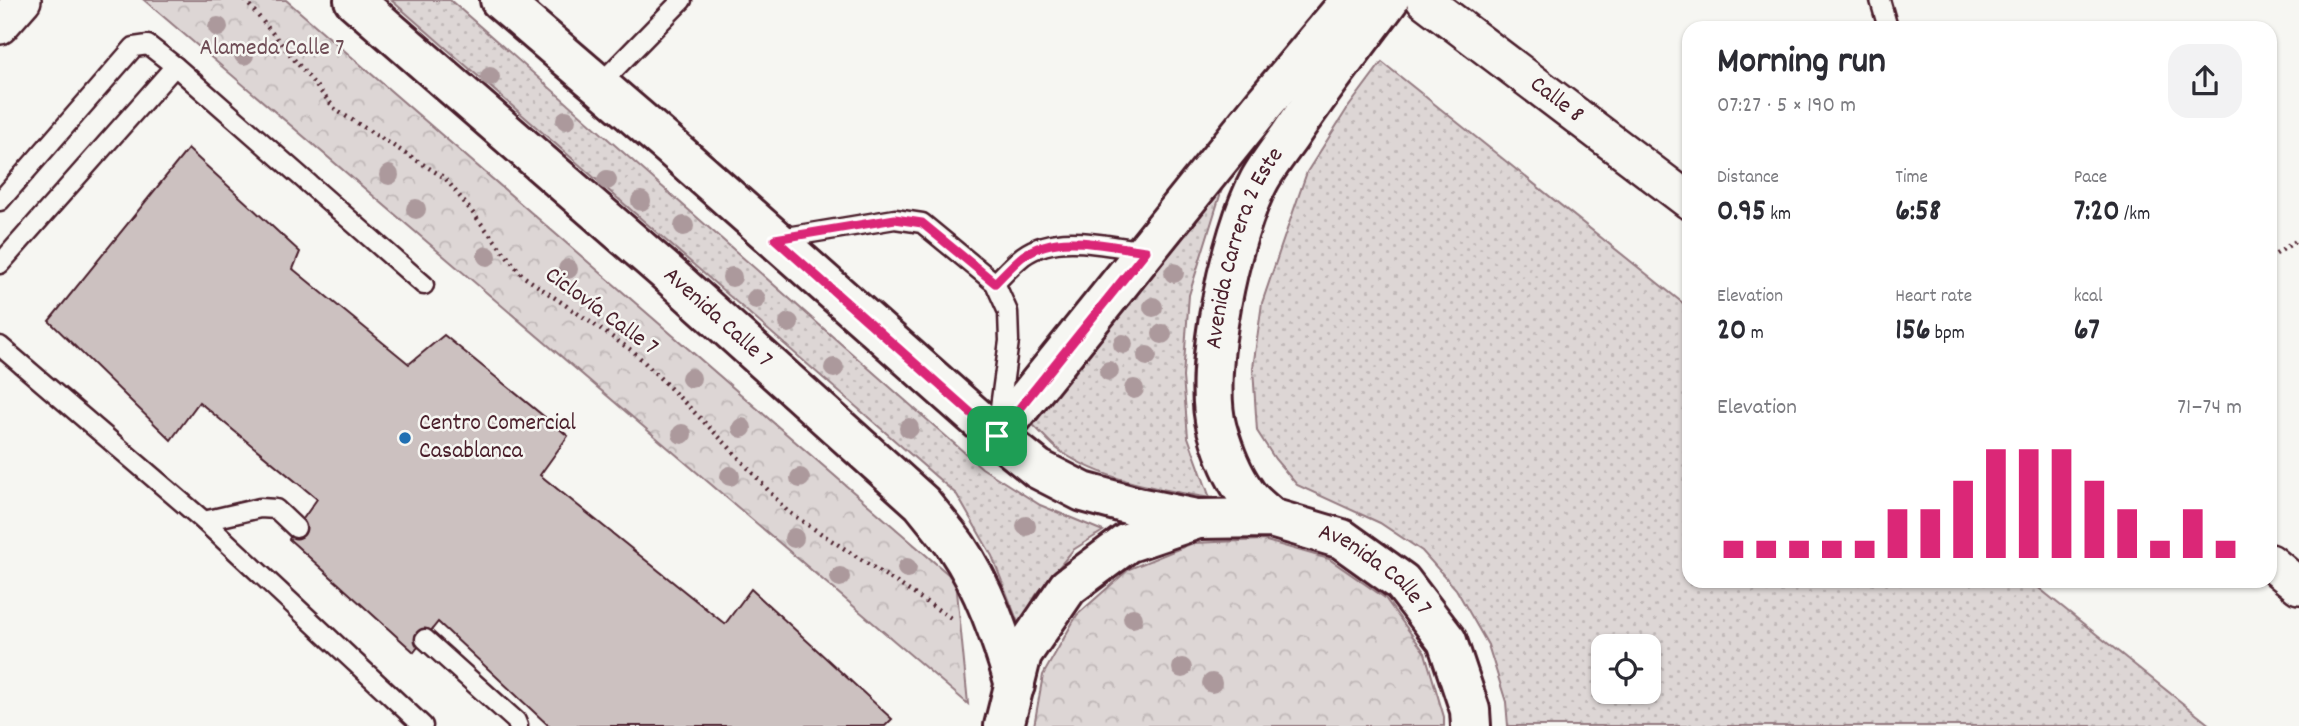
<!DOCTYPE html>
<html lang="en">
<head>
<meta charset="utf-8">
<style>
	:root { --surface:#fff; --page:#f2f2f3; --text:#2b2b33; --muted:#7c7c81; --accent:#db2777 }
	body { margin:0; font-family:Dekko,sans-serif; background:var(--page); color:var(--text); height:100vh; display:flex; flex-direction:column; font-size:26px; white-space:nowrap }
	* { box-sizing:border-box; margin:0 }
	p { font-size:23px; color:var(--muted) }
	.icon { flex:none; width:38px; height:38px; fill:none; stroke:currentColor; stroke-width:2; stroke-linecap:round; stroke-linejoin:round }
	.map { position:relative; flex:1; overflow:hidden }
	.sheet { position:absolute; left:1682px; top:21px; width:595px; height:567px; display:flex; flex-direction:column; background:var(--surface); border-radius:21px; box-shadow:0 2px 5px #0004 }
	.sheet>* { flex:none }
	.buttons { position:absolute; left:1591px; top:634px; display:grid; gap:14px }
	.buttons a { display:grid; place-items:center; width:70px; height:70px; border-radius:14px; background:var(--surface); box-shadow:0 2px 5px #0004; font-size:35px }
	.pin { position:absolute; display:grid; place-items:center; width:60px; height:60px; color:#fff; margin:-30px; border-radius:14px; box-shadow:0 4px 10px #0006 }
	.round { display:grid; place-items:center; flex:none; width:74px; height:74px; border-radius:21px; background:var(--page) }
	.summary { display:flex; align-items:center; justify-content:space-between; height:119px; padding:0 35px }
	h1 { font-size:38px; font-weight:800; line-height:52px }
	.stats { display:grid; grid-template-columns:repeat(3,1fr); gap:10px; height:119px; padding:7px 35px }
	.stats div { display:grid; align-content:center }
	.stats b { font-size:30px; font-weight:800 }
	.stats small { font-size:19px; font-weight:400 }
	.stats p { font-size:19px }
	.chart { height:196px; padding:14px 35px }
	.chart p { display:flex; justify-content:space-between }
	.chart svg { width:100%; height:126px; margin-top:7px; stroke:var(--accent); stroke-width:6 }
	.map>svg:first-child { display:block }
	.grass { fill:url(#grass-dots); stroke:#947a80; stroke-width:2; fill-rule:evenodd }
	.park { fill:url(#park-crowns); stroke:#947a80; stroke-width:2 }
	.building { fill:#ccc1c0; stroke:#4a1f2b; stroke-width:2 }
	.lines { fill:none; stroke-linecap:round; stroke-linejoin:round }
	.lane-casing { stroke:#4a1f2b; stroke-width:23 }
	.street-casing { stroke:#4a1f2b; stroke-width:40 }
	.secondary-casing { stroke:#4a1f2b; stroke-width:44 }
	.path { stroke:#4a1f2b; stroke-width:4.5; stroke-dasharray:2 5; stroke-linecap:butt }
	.lane { stroke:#f6f6f2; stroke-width:18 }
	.street { stroke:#f6f6f2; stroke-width:35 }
	.secondary { stroke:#f6f6f2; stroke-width:38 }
	.tree { fill:#ac999c }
	.route-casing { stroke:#fff; stroke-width:14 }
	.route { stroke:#db2777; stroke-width:9 }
	.poi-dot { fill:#1f6fb2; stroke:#f6f6f2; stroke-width:2.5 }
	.labels { text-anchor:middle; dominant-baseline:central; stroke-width:5; stroke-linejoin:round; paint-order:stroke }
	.park-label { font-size:24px; fill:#6f4d56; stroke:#f6f6f2 }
	.street-label { font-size:24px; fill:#4a1f2b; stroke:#f6f6f2 }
	.poi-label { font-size:24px; fill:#4a1f2b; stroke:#f6f6f2; text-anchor:start }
</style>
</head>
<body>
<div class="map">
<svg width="2299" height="726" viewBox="0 0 2299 726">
	<defs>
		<pattern id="grass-dots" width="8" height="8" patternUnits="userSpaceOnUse" patternTransform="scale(1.75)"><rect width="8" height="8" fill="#ddd6d5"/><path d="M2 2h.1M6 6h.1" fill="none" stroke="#bfb7b7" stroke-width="1.8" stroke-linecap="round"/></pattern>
		<pattern id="park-crowns" width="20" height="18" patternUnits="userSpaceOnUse" patternTransform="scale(1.75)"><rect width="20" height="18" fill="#ddd6d5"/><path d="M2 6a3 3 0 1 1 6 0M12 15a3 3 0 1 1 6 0" fill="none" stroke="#bfb7b7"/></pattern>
	</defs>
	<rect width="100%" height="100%" fill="#f6f6f2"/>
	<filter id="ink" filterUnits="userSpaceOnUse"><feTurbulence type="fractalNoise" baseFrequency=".0143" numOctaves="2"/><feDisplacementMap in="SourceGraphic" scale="14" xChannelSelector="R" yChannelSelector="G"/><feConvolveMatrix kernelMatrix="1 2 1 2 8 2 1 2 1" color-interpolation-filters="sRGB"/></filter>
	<g filter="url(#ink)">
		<g class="grass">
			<polygon points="391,0 450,0 982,468 1040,505 1103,531 1073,550 1036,595 1019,625 992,556 957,495"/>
			<path d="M1382,62L1689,308V581H2030L2211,726H1508L1506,702L1488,645L1456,589L1422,551L1380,523L1297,485L1275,459L1257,431L1253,368L1262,303L1284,238L1307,172L1347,109ZM1603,646H1648V691H1603Z"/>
			<path d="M1222,189L1189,295L1183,377L1188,437L1210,498C1159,489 1104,481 1060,451C1050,444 1042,433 1033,425Z"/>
		</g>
		<g class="park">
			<polygon points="144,0 286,0 956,581 968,704"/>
			<polygon points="1263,540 1329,559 1385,598 1425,653 1444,717 1444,726 1034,726 1043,675 1077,615 1129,569 1193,543"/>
		</g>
		<polygon class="building" points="188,149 300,252 293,269 409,364 444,335 568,436 540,475 725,624 751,589 892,719 885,726 549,726 438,622 414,652 289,539 317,499 199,402 171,440 49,321"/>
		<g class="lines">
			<g class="lane-casing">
				<g id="lane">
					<polyline points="1880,0 1888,28"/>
					<polyline points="175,66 424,285"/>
					<polyline points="599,85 682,0"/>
					<polyline points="0,201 134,47 148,45 175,66 0,264"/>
					<polyline points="775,239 895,219 922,223 995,283 1008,312 1009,341 998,422"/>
					<path d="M995,283C1004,274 1013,264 1023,256C1057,231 1107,246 1145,251"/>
					<polyline points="0,346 204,521 423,726"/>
					<polyline points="204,521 260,508 276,509 296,528"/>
					<polyline points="425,639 516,721 518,726"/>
				</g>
			</g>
			<g class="street-casing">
				<g id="street">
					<path id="s1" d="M1424,0L1689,201"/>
					<polyline points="0,26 23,0"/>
					<polyline points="2270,562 2299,586"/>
				</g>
			</g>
			<g class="secondary-casing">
				<g id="secondary">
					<path id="s2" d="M354,0L665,271L922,503C933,517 945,531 956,546C984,587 1001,637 1015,685"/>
					<path id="s3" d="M500,0L670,146L997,436L1038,469L1083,492L1138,507L1197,519L1271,518L1342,539L1402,582L1447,641L1470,710L1471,726"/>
					<polyline points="997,436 1263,105 1351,0"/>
					<path id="s4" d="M1271,518C1263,510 1251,502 1245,492C1232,474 1223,450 1217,429C1201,372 1231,233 1259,181C1267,166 1279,151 1289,137C1320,90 1355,46 1389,0"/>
					<polyline points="1004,726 1022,654 1068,587 1127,543 1195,520"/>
				</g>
			</g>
			<g class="path">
				<polyline points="245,0 336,110 445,178 523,276 634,352 728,446 788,512 954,620"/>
				<polyline points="2270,258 2299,239"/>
			</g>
			<use href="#lane" class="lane"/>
			<use href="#street" class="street"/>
			<use href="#secondary" class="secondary"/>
		</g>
		<g class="tree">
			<circle cx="218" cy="27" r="10"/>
			<circle cx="244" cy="55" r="10"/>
			<circle cx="490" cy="77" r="10"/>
			<circle cx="566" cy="120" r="10"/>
			<circle cx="389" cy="175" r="10"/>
			<circle cx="607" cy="180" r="10"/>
			<circle cx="641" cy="201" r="10"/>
			<circle cx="416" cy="209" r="10"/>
			<circle cx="684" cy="226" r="10"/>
			<circle cx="487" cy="256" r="10"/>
			<circle cx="568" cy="269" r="10"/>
			<circle cx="1174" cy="273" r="10"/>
			<circle cx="732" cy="277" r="10"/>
			<circle cx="756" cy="299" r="10"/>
			<circle cx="1153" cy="307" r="10"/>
			<circle cx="789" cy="323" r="10"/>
			<circle cx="1162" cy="334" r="10"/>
			<circle cx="1123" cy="344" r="10"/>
			<circle cx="1147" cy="356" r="10"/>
			<circle cx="834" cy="368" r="10"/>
			<circle cx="1109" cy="371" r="10"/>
			<circle cx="691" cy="378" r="10"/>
			<circle cx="1134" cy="389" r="10"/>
			<circle cx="742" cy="428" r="10"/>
			<circle cx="909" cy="428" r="10"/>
			<circle cx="682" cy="434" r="10"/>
			<circle cx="730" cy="476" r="10"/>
			<circle cx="800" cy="478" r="10"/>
			<circle cx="1026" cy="526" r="10"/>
			<circle cx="794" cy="538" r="10"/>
			<circle cx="907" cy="568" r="10"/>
			<circle cx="840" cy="577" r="10"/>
			<circle cx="1133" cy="618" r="10"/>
			<circle cx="1182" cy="668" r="10"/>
			<circle cx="1212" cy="683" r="10"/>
		</g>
	</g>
	<g class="lines" filter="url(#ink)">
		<g class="route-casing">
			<path id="route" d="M895,219L922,223L995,283C1004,274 1013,264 1023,256C1057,231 1107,246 1146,251L997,436L775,239Z"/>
		</g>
		<use href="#route" class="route"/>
	</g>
	<circle class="poi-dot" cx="405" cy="438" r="7"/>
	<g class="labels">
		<g class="park-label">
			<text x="272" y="49">Alameda Calle 7</text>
		</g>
		<g class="street-label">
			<text stroke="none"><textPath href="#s1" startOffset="166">Calle 8</textPath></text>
			<text stroke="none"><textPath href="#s4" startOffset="292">Avenida Carrera 2 Este</textPath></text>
			<text transform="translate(601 312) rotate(36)">Ciclovía Calle 7</text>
			<text stroke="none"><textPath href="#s2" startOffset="483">Avenida Calle 7</textPath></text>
			<text stroke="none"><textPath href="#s3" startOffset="1074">Avenida Calle 7</textPath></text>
		</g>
		<g class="poi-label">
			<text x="419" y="424">Centro Comercial<tspan x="419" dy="28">Casablanca</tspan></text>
		</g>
	</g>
</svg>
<div class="buttons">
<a><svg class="icon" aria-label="locate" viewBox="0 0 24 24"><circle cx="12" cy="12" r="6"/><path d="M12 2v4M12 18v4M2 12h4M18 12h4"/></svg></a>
</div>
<div class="pin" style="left:997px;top:436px;background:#1e9e55"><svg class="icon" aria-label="arrive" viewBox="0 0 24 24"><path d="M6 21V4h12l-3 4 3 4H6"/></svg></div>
<section class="sheet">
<div class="summary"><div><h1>Morning run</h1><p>07:27 · 5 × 190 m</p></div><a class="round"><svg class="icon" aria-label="share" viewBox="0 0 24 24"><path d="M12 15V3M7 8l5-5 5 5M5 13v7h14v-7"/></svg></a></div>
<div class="stats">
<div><p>Distance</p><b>0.95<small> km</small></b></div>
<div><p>Time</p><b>6:58</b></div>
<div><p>Pace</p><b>7:20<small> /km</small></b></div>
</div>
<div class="stats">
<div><p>Elevation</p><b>20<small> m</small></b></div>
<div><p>Heart rate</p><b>156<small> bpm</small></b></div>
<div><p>kcal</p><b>67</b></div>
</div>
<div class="chart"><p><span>Elevation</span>71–74 m</p>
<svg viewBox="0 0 160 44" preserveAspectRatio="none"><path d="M5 44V38M15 44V38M25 44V38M35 44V38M45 44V38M55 44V27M65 44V27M75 44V17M85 44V6M95 44V6M105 44V6M115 44V17M125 44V27M135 44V38M145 44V27M155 44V38"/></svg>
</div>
</section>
</div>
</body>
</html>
